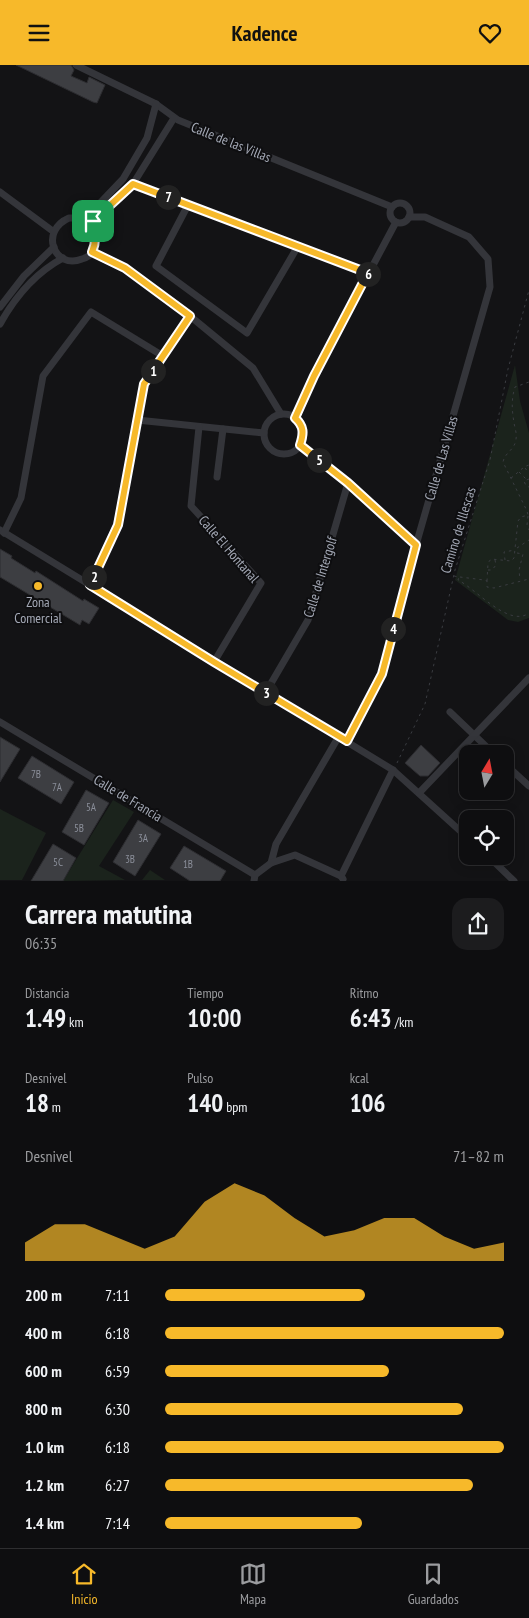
<!DOCTYPE html>
<html lang="es">
<head>
<meta charset="utf-8">
<style>
	:root { --surface:#0e0e10; --page:#1c1c1e; --text:#f1f3f6; --muted:#9b9c9f; --line:#2e2e30; --accent:#f7b92a }
	body { margin:0; font-family:"PT Sans Narrow",sans-serif; background:var(--page); color:var(--text); height:100vh; display:flex; flex-direction:column; font-size:19px; white-space:nowrap }
	* { box-sizing:border-box; margin:0 }
	p { font-size:16px; color:var(--muted) }
	.icon { flex:none; width:28px; height:28px; fill:none; stroke:currentColor; stroke-width:2; stroke-linecap:round; stroke-linejoin:round }
	.map { position:relative; height:816px; overflow:hidden }
	.panel { display:flex; flex-direction:column; background:var(--surface); flex:1 }
	.panel>* { flex:none }
	.needle { width:32px; rotate:10deg }
	.tools { position:absolute; left:459px; top:680px; display:grid; gap:10px }
	.tools a { display:grid; place-items:center; width:55px; height:55px; border-radius:10px; background:var(--surface); box-shadow:0 2px 12px #0003,0 0 0 1px var(--line); font-size:25px }
	.pin { position:absolute; display:grid; place-items:center; width:42px; height:42px; color:#fff; margin:-21px; border-radius:10px; box-shadow:0 2px 8px #0006 }
	.km { position:absolute; width:25px; height:25px; margin:-12px; border-radius:50%; background:#222; color:#fff; font-size:14px; line-height:25px; text-align:center }
	.round { display:grid; place-items:center; flex:none; width:52px; height:52px; border-radius:15px; background:var(--page) }
	.head { display:flex; align-items:center; justify-content:space-between; height:85px; padding:0 25px }
	h1 { font-size:28px; font-weight:700; line-height:38px }
	.figures { display:grid; grid-template-columns:repeat(3,1fr); gap:8px; height:85px; padding:5px 25px }
	.figures div { display:grid; align-content:center }
	.figures b { font-size:25px; font-weight:700 }
	.figures small { font-size:14px; font-weight:400 }
	.figures p { font-size:14px }
	.chart { height:140px; padding:10px 25px }
	.chart p { display:flex; justify-content:space-between }
	.chart svg { width:100%; height:90px; margin-top:5px; fill:var(--accent); opacity:.7 }
	ul { padding:0 25px; list-style:none; font-size:16px }
	li { display:grid; grid-template-columns:80px 60px 1fr; align-items:center; height:38px }
	li i { height:12px; border-radius:6px; background:var(--accent) }
	header { display:flex; justify-content:space-between; align-items:center; height:65px; padding:0 25px; background:var(--accent); color:#111; font-size:22px; font-weight:700 }
	.tabs { display:flex; justify-content:space-around; align-items:center; height:70px; border-top:1px solid var(--line); background:var(--surface); font-size:14px; color:var(--muted) }
	.tabs a { display:grid; justify-items:center; gap:2px }
	.tabs .current { color:var(--accent) }
	.map>svg:first-child { display:block }
	.green { fill:#1b231c }
	.building { fill:#3d3e42; stroke:#2d2d31 }
	.lines { fill:none; stroke-linecap:round; stroke-linejoin:round }
	.path { stroke:#3a3c41; stroke-width:1; stroke-dasharray:2.5 4; stroke-linecap:butt }
	.minor { stroke:#34353a; stroke-width:7 }
	.route-casing { stroke:#fff; stroke-width:10 }
	.route { stroke:#f7b92a; stroke-width:6 }
	.poi-dot { fill:#f7b92a; stroke:#0e0e10; stroke-width:2 }
	.labels { text-anchor:middle; dominant-baseline:central; stroke-width:4; stroke-linejoin:round; paint-order:stroke }
	.number-label { font-size:11px; fill:#8a8e99 }
	.street-label { font-size:14px; fill:#a4a9b6; stroke:#0e0e10 }
	.poi-label { font-size:14px; fill:#a4a9b6; stroke:#0e0e10 }
</style>
</head>
<body>
<header><svg class="icon" aria-label="menu" viewBox="0 0 24 24"><path d="M4 6h16M4 12h16M4 18h16"/></svg>Kadence<svg class="icon" aria-label="heart" viewBox="0 0 24 24"><path d="M12 20l-8-8c-3-5 5-10 8-4 3-6 11-1 8 4z"/></svg></header>
<div class="map">
<svg width="529" height="816" viewBox="0 0 529 816">
	<rect width="100%" height="100%" fill="#131315"/>
	<g class="green">
		<polygon points="515,300 520,336 529,368 529,553 518,557 508,555 455,515"/>
		<polygon points="113,735 134,747 99,801 125,815 63,816"/>
		<polygon points="0,744 46,768 22,815 0,815"/>
		<polygon points="150,805 165,815 142,815"/>
	</g>
	<g class="building">
		<polygon points="16,0 71,0 74,5 71,11 87,18 89,12 105,20 97,38 93,37"/>
		<polygon points="0,484 12,491 11,493 35,508 36,506 83,536 84,534 99,543 89,559 82,555 80,560 0,512"/>
		<polygon points="0,672 20,684 0,717"/>
		<polygon points="421,680 440,698 428,711 420,711 405,698"/>
		<polygon points="32,691 74,717 61,739 18,713"/>
		<polygon points="86,725 109,738 84,780 62,767"/>
		<polygon points="138,755 161,769 135,811 113,797"/>
		<polygon points="53,779 76,793 63,816 31,816"/>
		<polygon points="184,781 226,806 220,816 190,816 170,803"/>
	</g>
	<g class="lines">
		<g class="path">
			<polyline points="525,403 529,408"/>
			<polyline points="519,407 526,414"/>
			<path d="M511,413C517,409 522,402 529,400"/>
			<polyline points="529,414 524,416 526,421 529,422"/>
			<polyline points="528,451 527,460 529,465"/>
			<polyline points="517,483 529,475"/>
			<polyline points="517,488 523,489 519,505 520,515"/>
			<polyline points="505,495 504,487 515,485"/>
			<polyline points="488,505 492,505 496,500 495,495"/>
			<path d="M454,511L459,512L458,515C476,524 509,563 529,548"/>
			<polyline points="460,512 484,515 487,516 487,522 494,523 529,514"/>
			<path d="M487,516L488,498L491,494L511,496L514,493L518,456L521,452L528,450L527,446L503,397C505,387 515,385 516,374C517,369 515,363 514,358C512,345 511,335 515,322L529,317"/>
			<polyline points="397,698 425,639 455,505 490,395 508,304 529,225"/>
		</g>
		<g class="minor">
			<polyline points="76,0 156,39 178,55 392,142"/>
			<polyline points="133,119 368,208"/>
			<polyline points="0,127 54,167"/>
			<circle cx="400" cy="148" r="10"/>
			<polyline points="188,140 156,201 247,268 298,181"/>
			<path d="M69,153H77L93,157C94,164 97,173 95,180C94,187 89,192 82,194C54,205 39,166 69,153Z"/>
			<polyline points="84,155 123,114 147,73 156,39"/>
			<polyline points="93,157 133,119 174,53"/>
			<polyline points="92,187 125,203 190,251 253,303 281,349"/>
			<polyline points="0,242 24,211 54,182"/>
			<path d="M0,259C15,232 35,208 63,193"/>
			<circle cx="284" cy="369" r="20"/>
			<polyline points="295,353 314,311 396,157"/>
			<polyline points="137,355 264,368"/>
			<polyline points="199,362 191,441 261,518 214,597"/>
			<polyline points="301,380 348,418 416,480"/>
			<polyline points="217,412 223,364"/>
			<polyline points="0,465 393,705 468,773"/>
			<polyline points="4,468 21,433 43,311 91,247 163,291"/>
			<polyline points="90,520 117,459 144,319 190,251"/>
			<polyline points="266,627 308,555 348,418"/>
			<polyline points="450,647 494,689"/>
			<polyline points="0,657 255,810"/>
			<polyline points="347,676 382,609 416,480 490,222 488,194 469,172 425,152 409,152"/>
			<polyline points="505,699 529,721"/>
			<polyline points="419,728 529,613"/>
			<polyline points="488,791 514,816"/>
			<polyline points="271,798 276,779 339,671"/>
			<polyline points="341,811 393,705"/>
			<polyline points="254,816 255,810 271,798 295,790 341,811 343,814"/>
		</g>
	</g>
	<g class="lines">
		<g class="route-casing">
			<path id="route" d="M133,119L368,208L314,311L295,353C304,361 304,368 300,380L348,418L416,480L382,609L347,676L214,597L90,520L118,460L144,319L190,251L125,203L92,187C97,176 95,168 93,156Z"/>
		</g>
		<use href="#route" class="route"/>
	</g>
	<circle class="poi-dot" cx="38" cy="521" r="5"/>
	<g class="labels">
		<g class="number-label">
			<text x="36" y="709">7B</text>
			<text x="57" y="722">7A</text>
			<text x="91" y="742">5A</text>
			<text x="79" y="763">5B</text>
			<text x="143" y="773">3A</text>
			<text x="130" y="794">3B</text>
			<text x="58" y="797">5C</text>
			<text x="188" y="799">1B</text>
		</g>
		<g class="street-label">
			<text transform="translate(231 77) rotate(22)">Calle de las Villas</text>
			<text transform="translate(441 393) rotate(-74)">Calle de Las Villas</text>
			<text transform="translate(458 465) rotate(-73)">Camino de Illescas</text>
			<text transform="translate(229 484) rotate(49)">Calle El Hontanal</text>
			<text transform="translate(320 512) rotate(-73)">Calle de Intergolf</text>
			<text transform="translate(128 733) rotate(31)">Calle de Francia</text>
		</g>
		<g class="poi-label">
			<text x="38" y="537">Zona<tspan x="38" dy="16">Comercial</tspan></text>
		</g>
	</g>
</svg>
<div class="tools">
<a><svg class="needle" viewBox="-14 -14 28 28"><path d="M0-13l5 13h-10z" fill="#e53935"/><path d="M0 13l5-13h-10z" fill="#9b9c9f"/></svg></a>
<a><svg class="icon" aria-label="locate" viewBox="0 0 24 24"><circle cx="12" cy="12" r="6"/><path d="M12 2v4M12 18v4M2 12h4M18 12h4"/></svg></a>
</div>
<div class="pin" style="left:93px;top:156px;background:#1e9e55"><svg class="icon" aria-label="arrive" viewBox="0 0 24 24"><path d="M6 21V4h12l-3 4 3 4H6"/></svg></div>
<b class="km" style="left:153px;top:306px">1</b>
<b class="km" style="left:94px;top:512px">2</b>
<b class="km" style="left:266px;top:628px">3</b>
<b class="km" style="left:393px;top:564px">4</b>
<b class="km" style="left:319px;top:395px">5</b>
<b class="km" style="left:368px;top:209px">6</b>
<b class="km" style="left:168px;top:132px">7</b>
</div>
<section class="panel">
<div class="head"><div><h1>Carrera matutina</h1><p>06:35</p></div><a class="round"><svg class="icon" aria-label="share" viewBox="0 0 24 24"><path d="M12 15V3M7 8l5-5 5 5M5 13v7h14v-7"/></svg></a></div>
<div class="figures">
<div><p>Distancia</p><b>1.49<small> km</small></b></div>
<div><p>Tiempo</p><b>10:00</b></div>
<div><p>Ritmo</p><b>6:43<small> /km</small></b></div>
</div>
<div class="figures">
<div><p>Desnivel</p><b>18<small> m</small></b></div>
<div><p>Pulso</p><b>140<small> bpm</small></b></div>
<div><p>kcal</p><b>106</b></div>
</div>
<div class="chart"><p><span>Desnivel</span>71–82 m</p>
<svg viewBox="0 0 160 44" preserveAspectRatio="none"><path d="M0 44V35L10 26L20 26L30 32L40 38L50 32L60 15L70 6L80 12L90 23L100 32L110 29L120 23L130 23L140 32L150 38L160 35V44z"/></svg>
</div>
<ul>
<li><b>200 m</b>7:11<i style="width:59%"></i></li>
<li><b>400 m</b>6:18<i style="width:100%"></i></li>
<li><b>600 m</b>6:59<i style="width:66%"></i></li>
<li><b>800 m</b>6:30<i style="width:88%"></i></li>
<li><b>1.0 km</b>6:18<i style="width:100%"></i></li>
<li><b>1.2 km</b>6:27<i style="width:91%"></i></li>
<li><b>1.4 km</b>7:14<i style="width:58%"></i></li>
</ul>
</section>
<nav class="tabs">
<a class="current"><svg class="icon" aria-label="home" viewBox="0 0 24 24"><path d="M3 11l9-7 9 7M6 9v11h12V9"/></svg>Inicio</a>
<a><svg class="icon" aria-label="map" viewBox="0 0 24 24"><path d="M3 6l6-2 6 2 6-2v14l-6 2-6-2-6 2zM9 4v14M15 6v14"/></svg>Mapa</a>
<a><svg class="icon" aria-label="saved" viewBox="0 0 24 24"><path d="M7 4h10v16l-5-4-5 4z"/></svg>Guardados</a>
</nav>
</body>
</html>
